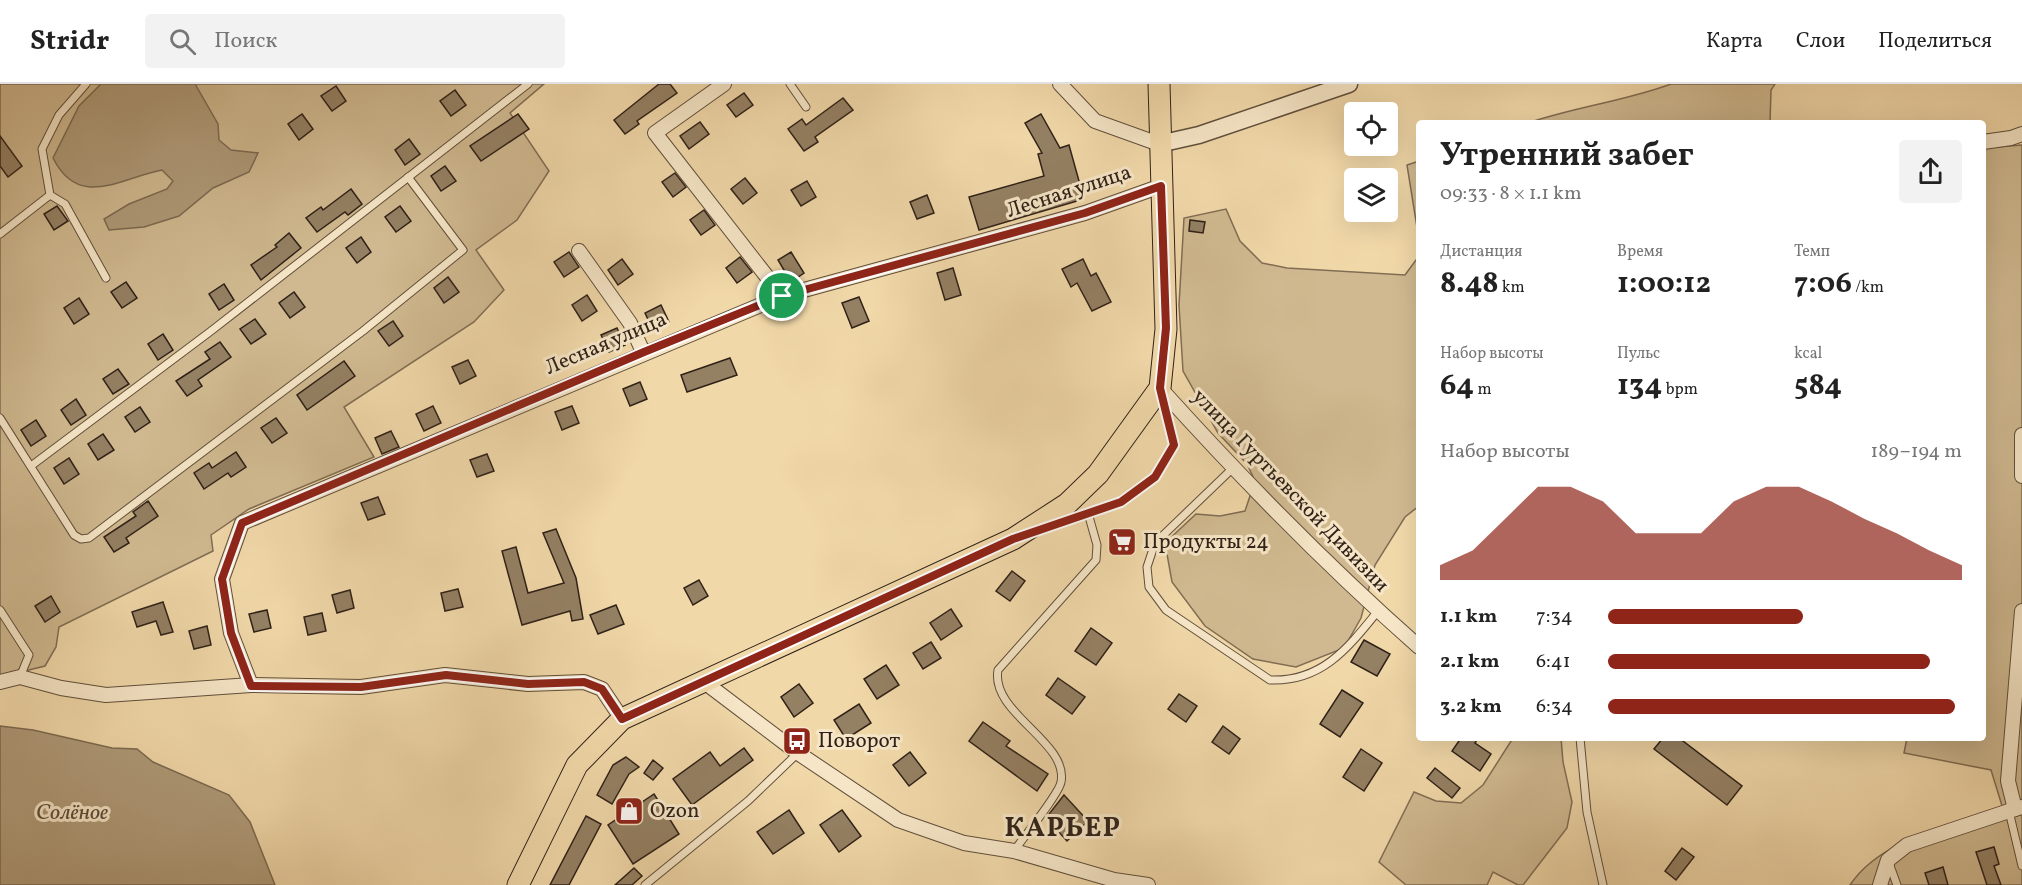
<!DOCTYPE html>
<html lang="ru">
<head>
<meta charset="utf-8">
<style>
	:root { --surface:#fff; --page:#f2f2f2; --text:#222; --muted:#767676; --line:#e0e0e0; --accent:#8f2418 }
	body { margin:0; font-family:Vollkorn,serif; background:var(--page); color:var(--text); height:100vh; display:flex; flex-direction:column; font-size:22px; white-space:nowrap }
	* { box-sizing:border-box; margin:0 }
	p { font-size:20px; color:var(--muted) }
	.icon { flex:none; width:33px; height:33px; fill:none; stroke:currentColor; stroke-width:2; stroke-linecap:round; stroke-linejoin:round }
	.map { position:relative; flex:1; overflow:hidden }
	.sheet { position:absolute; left:1416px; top:36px; width:570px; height:621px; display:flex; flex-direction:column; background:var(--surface); border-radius:6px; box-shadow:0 6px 24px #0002 }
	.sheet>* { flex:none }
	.controls { position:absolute; left:1344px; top:18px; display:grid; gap:12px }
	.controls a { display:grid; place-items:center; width:54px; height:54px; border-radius:6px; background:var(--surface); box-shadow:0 6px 24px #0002; font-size:30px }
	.pin { position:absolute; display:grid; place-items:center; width:51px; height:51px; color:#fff; margin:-26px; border:3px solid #fff; border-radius:50%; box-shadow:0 2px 6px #0007 }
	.round { display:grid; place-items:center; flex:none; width:63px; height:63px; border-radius:6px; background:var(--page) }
	.summary { display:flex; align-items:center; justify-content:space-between; height:102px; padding:0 24px }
	h1 { font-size:33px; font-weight:700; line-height:45px }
	.figures { display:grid; grid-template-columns:repeat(3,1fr); gap:9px; height:102px; padding:6px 24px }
	.figures div { display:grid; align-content:center }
	.figures b { font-size:30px; font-weight:700 }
	.figures small { font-size:16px; font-weight:400 }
	.figures p { font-size:16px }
	.chart { height:168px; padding:12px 24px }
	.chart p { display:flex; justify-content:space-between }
	.chart svg { width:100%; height:108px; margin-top:6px; fill:var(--accent); opacity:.7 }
	ul { padding:0 24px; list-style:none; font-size:20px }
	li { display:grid; grid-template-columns:96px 72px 1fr; align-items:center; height:45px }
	li i { height:15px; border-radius:8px; background:var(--accent) }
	header { display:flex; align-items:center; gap:36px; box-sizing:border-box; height:84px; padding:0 30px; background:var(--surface); border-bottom:2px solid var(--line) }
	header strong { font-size:28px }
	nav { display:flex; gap:33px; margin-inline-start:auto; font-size:21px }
	.search { width:420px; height:54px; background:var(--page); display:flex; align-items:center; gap:15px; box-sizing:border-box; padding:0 21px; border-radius:6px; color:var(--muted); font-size:22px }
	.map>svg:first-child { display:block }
	.green { fill:#d0b990; stroke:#806d54; stroke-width:1.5 }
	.water { fill:#af9a78; stroke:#7c6a52; stroke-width:1.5 }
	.building { fill:#948063; stroke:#2f2118; stroke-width:1.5 }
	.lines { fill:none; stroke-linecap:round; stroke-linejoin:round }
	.service-casing { stroke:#604f3c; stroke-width:9 }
	.minor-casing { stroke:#604f3c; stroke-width:16 }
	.tertiary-casing { stroke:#604f3c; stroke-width:19 }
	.primary-casing { stroke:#2f2118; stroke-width:23 }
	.service { stroke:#f6e6c7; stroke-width:7 }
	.minor { stroke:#f6e6c7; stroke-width:14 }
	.tertiary { stroke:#f6e6c7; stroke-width:16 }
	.primary { stroke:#f1d8a9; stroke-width:21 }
	.route-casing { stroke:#fff; stroke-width:12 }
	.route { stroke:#8f2418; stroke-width:8 }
	.labels { text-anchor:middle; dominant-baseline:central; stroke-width:6; stroke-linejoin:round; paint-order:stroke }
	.street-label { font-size:21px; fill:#2f2118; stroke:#f6e6c7 }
	.poi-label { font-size:21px; fill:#2f2118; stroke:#f6e6c7; text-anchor:start }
	.water-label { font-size:22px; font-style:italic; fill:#5c4b3a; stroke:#f6e6c7 }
	.district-label { font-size:27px; font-weight:bold; letter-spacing:1.5px; fill:#2f2118; stroke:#f6e6c7 }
</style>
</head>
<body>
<header>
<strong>Stridr</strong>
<div class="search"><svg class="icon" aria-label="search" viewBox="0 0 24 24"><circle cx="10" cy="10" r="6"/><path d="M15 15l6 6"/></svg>Поиск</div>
<nav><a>Карта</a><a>Слои</a><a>Поделиться</a></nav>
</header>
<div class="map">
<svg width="2022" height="801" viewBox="0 0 2022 801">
	<rect width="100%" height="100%" fill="#f1d8a9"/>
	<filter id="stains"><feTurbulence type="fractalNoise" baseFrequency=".00333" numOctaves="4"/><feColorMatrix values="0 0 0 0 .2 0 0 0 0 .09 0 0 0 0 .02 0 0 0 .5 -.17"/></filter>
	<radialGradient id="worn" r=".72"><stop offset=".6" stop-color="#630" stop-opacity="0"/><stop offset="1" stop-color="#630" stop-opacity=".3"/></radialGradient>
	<g class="green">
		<polygon points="0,0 544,0 510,29 549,87 517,136 476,166 504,206 474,238 344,323 374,373 249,425 211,451 213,467 59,543 56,563 45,582 0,593"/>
		<path d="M1671,0H1775L1771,6L1770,39H1528C1575,23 1625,17 1671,0Z"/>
		<path d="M2022,61V801H1850C1882,753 1951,743 2003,725L1991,686L1904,669L1907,654H1983V64Z"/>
		<polygon points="1419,77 1419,156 1407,81"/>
		<polygon points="1226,125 1240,157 1262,179 1287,184 1405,191 1419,172 1419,422 1405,433 1375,481 1361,534 1344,564 1296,583 1253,575 1205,542 1172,498 1165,459 1196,430 1220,432 1245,427 1255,397 1247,380 1218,349 1183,287 1179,221 1184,134"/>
		<polygon points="1513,654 1561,654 1563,678 1572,718 1567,744 1523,801 1518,801 1493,788 1487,801 1406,801 1379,778 1414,708 1436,717 1461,719 1483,701"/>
	</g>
	<g class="water">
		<path d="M101,0H195L218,40L219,56L231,66L258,69L249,88L213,104L179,132L144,143L109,146L104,135L129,120L167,105L173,97L162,86C120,94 79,126 53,74L79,22Z"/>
		<polygon points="0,642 33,646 112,664 137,665 153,678 229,711 250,738 275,801 0,801"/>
	</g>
	<g class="building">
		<polygon points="659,0 670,0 677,9 637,37 639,40 625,50 614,36"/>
		<polygon points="336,2 346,17 332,27 321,12"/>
		<polygon points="455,6 466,21 451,32 440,17"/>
		<polygon points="744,9 753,21 736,33 727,21"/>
		<polygon points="843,14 853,26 815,53 818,58 804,67 788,45 802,35 806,41"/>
		<polygon points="302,30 313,45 299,56 288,40"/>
		<polygon points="518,30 529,45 481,77 470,62"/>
		<polygon points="1041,30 1060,64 1069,61 1084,115 979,146 969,113 1044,92 1038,70 1042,69 1025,39"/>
		<polygon points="700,38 709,50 689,65 680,52"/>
		<polygon points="0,52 22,82 8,93 0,82"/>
		<polygon points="409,55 420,70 405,81 395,66"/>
		<polygon points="445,82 456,97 441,107 431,92"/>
		<polygon points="675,89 686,103 673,113 662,98"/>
		<polygon points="745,94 757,109 743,120 731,105"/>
		<polygon points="807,97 816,113 801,122 791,106"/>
		<polygon points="351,105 362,120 348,131 345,128 317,148 306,134 321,123 323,126"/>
		<polygon points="927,111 934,129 917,135 910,118"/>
		<polygon points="57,122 68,137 54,146 44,130"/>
		<polygon points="400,122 411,137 396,148 385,133"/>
		<polygon points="704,126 715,141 701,151 690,136"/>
		<polygon points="1190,136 1205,138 1203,149 1189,147"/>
		<polygon points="289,149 301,164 261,196 251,181 277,163 275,161"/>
		<polygon points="361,153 371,168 357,179 346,164"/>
		<polygon points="569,168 579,183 564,193 554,178"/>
		<polygon points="791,168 804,189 791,198 778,176"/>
		<polygon points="740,173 752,188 737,199 726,184"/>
		<polygon points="622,175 633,190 618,201 608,186"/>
		<polygon points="1083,175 1091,192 1096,189 1111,218 1092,227 1077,199 1071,203 1062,185"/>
		<polygon points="953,184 961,211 945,216 937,189"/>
		<polygon points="448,193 459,208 444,219 434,204"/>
		<polygon points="126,198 137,214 122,224 111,208"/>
		<polygon points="224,200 234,216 219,226 209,210"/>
		<polygon points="294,208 305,223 290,234 279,219"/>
		<polygon points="587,211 597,227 582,237 572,221"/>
		<polygon points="859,213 869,237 852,244 842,219"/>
		<polygon points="79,214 89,230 74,240 64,224"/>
		<polygon points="661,221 669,238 653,246 645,229"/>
		<polygon points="255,235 266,250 251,260 240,245"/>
		<polygon points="393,237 403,252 389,262 378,247"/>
		<polygon points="617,244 625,261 609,268 601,251"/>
		<polygon points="163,250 173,266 158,276 148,260"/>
		<polygon points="220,258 231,273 198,296 202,302 187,312 176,297 210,275 205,268"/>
		<polygon points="730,274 737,291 687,308 681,291"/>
		<polygon points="468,276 476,292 460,300 452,283"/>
		<polygon points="344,277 355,292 307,326 297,311"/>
		<polygon points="118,285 129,300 113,310 103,295"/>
		<polygon points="640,298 647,315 630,322 623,305"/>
		<polygon points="76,315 86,331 71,341 61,326"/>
		<polygon points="433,322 441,339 424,347 416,330"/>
		<polygon points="572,322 579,339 562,346 555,328"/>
		<polygon points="140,323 150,338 135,348 125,333"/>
		<polygon points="276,334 287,349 272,359 261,344"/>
		<polygon points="36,336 46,352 31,362 21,346"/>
		<polygon points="391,347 399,363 382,370 375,354"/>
		<polygon points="103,350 114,366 98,376 88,360"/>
		<polygon points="236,368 246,383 231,393 228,389 204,405 194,389 209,379 212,384"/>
		<polygon points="487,370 494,387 477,393 470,376"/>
		<polygon points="69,374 79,390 64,400 54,384"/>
		<polygon points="378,413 385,430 368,436 361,419"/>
		<polygon points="148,417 158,432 126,454 129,459 114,468 104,453 136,432 133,428"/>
		<polygon points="556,445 576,494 583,535 572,537 570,527 522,541 502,467 516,463 528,509 564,499 543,449"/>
		<polygon points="1012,487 1025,497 1010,517 996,507"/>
		<polygon points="699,496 708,512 693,521 684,504"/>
		<polygon points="458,505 463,523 445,527 441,509"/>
		<polygon points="350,506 354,524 337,529 332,511"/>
		<polygon points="51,512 60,528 45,538 35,522"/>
		<polygon points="163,518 173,548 161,551 156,537 137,543 132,528"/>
		<polygon points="616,521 624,540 598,550 590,531"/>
		<polygon points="951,525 962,542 941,556 930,539"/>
		<polygon points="267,526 271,544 254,548 249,530"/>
		<polygon points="322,529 326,547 308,551 304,533"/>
		<polygon points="207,542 211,561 194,565 189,547"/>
		<polygon points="1091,544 1112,559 1096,581 1075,567"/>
		<polygon points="1364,556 1390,570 1377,592 1351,578"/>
		<polygon points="931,558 941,574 923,585 913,569"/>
		<polygon points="886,581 899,601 877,615 864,595"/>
		<polygon points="1058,594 1085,613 1072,630 1046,611"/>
		<polygon points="799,600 813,619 794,633 781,613"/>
		<polygon points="1342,606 1363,619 1340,653 1320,640"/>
		<polygon points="1179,610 1197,622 1186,638 1168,625"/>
		<polygon points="859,620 871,639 846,655 834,636"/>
		<polygon points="983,638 1010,657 1006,662 1048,690 1037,707 969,657"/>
		<polygon points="1223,642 1240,655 1229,670 1212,658"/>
		<polygon points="1461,654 1478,654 1475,659 1491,670 1480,687 1452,667"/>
		<polygon points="1663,654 1679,654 1742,702 1727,721 1654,665"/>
		<polygon points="744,664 753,676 692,721 673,695 710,668 720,682"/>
		<polygon points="1361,665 1382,679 1364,707 1343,693"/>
		<polygon points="910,668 926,689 909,702 893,681"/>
		<polygon points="626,673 639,683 629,690 612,720 597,711 613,681"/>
		<polygon points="653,676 663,684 653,696 644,689"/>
		<polygon points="1435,684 1460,704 1452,714 1427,694"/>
		<polygon points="654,710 679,750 633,780 608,741"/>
		<polygon points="1064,711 1088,737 1067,757 1046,734"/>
		<polygon points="789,726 804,749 773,770 757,748"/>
		<polygon points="842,726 861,752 839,768 820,741"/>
		<polygon points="586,732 601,740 569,801 550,801"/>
		<polygon points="1994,763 1999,780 1994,782 2001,801 1987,801 1976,768"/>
		<polygon points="1682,764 1694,773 1676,796 1665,787"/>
		<polygon points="1943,783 1948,801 1929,801 1925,789"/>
		<polygon points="634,784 642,792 632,801 615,801"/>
	</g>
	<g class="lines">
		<g class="service-casing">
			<g id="service">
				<polyline points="790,0 806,23"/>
				<polyline points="50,111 42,65 59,31 86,0"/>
				<polyline points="50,111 65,120 106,194"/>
				<polyline points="0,150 50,111"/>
				<polyline points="0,334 74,451 81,455 89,454 363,247 463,166 408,93"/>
				<polyline points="31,382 211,247 528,0"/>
				<path d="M1233,384L1155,459L1147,483L1149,503L1166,526L1270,596C1322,598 1348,564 1378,527"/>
				<polyline points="1046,443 1121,418 1155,393 1174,361 1163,312"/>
				<polyline points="0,526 29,571 20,593"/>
				<polyline points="1580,654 1587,728 1603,801"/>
				<polyline points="2009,727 2022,782"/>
				<path d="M1014,767C1023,754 1059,710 1061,698C1069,658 990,629 998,586L1096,476L1097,461L1088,429"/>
				<polyline points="1889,779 1897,801"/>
				<polyline points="645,801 748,717 798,669"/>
			</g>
		</g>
		<g class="minor-casing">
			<g id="minor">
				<polyline points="724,0 655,49 782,212"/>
				<polyline points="1060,0 1095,37 1159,60"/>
				<polyline points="1983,58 2011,54 2022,50"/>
				<polyline points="579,167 630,239 643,268"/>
				<path d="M1160,304C1242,395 1327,482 1419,563"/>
				<polyline points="2022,351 2022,392"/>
				<polyline points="2022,527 2008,697 2015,725 2022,723"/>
				<polyline points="703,597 798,669 898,736 964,759 1014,767 1114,796 1148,801"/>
				<polyline points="0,598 20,593 61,604 106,611 251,601 361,603 445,591 528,600 584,598 602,605 622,635"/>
				<polyline points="251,601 231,549 222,495 242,439 782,212 1085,129 1161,102"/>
				<polyline points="1880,801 1888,776 1907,761 2015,725"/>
			</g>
		</g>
		<g class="tertiary-casing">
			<polyline id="tertiary" points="1159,60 1199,51 1349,0"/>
		</g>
		<g class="primary-casing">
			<polyline id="primary" points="518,801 577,681 622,635 1013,455 1067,420 1098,390 1160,304 1166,245 1159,0"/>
		</g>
		<use href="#service" class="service"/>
		<use href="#minor" class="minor"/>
		<use href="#tertiary" class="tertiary"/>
		<use href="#primary" class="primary"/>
	</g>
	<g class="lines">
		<g class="route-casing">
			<polygon id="route" points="1161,102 1166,244 1160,304 1174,361 1155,393 1121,418 1013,455 622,635 602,605 584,598 528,600 446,591 361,603 251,602 231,549 222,495 242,439 644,268 782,212 1085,129"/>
		</g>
		<use href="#route" class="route"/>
	</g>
	<defs>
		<g id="supermarket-square" transform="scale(1.5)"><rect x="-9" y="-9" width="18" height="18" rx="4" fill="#8f2418" stroke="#f6e6c7"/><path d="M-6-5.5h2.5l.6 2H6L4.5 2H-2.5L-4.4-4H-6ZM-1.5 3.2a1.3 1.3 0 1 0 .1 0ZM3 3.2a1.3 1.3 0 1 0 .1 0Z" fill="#fff"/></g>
		<g id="bus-square" transform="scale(1.5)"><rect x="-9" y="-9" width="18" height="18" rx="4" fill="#8f2418" stroke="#f6e6c7"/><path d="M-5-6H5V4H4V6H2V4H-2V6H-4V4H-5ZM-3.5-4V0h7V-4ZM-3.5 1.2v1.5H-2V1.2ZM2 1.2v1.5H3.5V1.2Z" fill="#fff"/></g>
		<g id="shop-square" transform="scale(1.5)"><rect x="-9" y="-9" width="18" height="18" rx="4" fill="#8f2418" stroke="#f6e6c7"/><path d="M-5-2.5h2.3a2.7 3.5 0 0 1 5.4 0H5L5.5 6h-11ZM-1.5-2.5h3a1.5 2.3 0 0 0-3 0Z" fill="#fff"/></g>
	</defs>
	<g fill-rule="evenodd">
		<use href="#supermarket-square" x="1122" y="458"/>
		<use href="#bus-square" x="797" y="657"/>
		<use href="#shop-square" x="629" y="727"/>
	</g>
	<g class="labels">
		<g class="street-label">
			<text transform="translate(1069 108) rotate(-18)">Лесная улица</text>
			<text transform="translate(606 260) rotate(-23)">Лесная улица</text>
			<text transform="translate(1290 407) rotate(46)">улица Гуртьевской Дивизии</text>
		</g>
		<g class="poi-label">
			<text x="1143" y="458">Продукты 24</text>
			<text x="818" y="657">Поворот</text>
			<text x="650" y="727">Ozon</text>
		</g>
		<g class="water-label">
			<text x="72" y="729">Солёное</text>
		</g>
		<g class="district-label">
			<text x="1063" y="745">КАРЬЕР</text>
		</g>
	</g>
	<rect width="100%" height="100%" filter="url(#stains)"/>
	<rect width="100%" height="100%" fill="url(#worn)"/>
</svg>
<div class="controls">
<a><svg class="icon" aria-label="locate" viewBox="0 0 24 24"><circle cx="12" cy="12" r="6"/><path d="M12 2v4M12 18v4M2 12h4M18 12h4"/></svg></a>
<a><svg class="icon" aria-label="layers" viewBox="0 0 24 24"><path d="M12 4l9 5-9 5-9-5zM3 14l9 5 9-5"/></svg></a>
</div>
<div class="pin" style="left:782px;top:212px;background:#1e9e55"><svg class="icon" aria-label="arrive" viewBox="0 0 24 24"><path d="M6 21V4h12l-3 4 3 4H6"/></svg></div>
<section class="sheet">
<div class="summary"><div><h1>Утренний забег</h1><p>09:33 · 8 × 1.1 km</p></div><a class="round"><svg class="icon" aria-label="share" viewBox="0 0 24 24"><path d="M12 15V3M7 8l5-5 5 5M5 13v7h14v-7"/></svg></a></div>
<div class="figures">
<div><p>Дистанция</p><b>8.48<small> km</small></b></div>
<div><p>Время</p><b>1:00:12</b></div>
<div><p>Темп</p><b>7:06<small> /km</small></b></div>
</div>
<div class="figures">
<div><p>Набор высоты</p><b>64<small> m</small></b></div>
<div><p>Пульс</p><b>134<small> bpm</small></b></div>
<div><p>kcal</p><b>584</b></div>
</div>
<div class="chart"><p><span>Набор высоты</span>189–194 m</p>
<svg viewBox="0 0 160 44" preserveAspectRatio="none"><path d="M0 44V38L10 32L20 19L30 6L40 6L50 12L60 25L70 25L80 25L90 12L100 6L110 6L120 12L130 19L140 25L150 32L160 38V44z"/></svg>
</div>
<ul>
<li><b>1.1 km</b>7:34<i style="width:55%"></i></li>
<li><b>2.1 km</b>6:41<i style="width:91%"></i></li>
<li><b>3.2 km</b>6:34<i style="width:98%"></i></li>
</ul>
</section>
</div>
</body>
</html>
